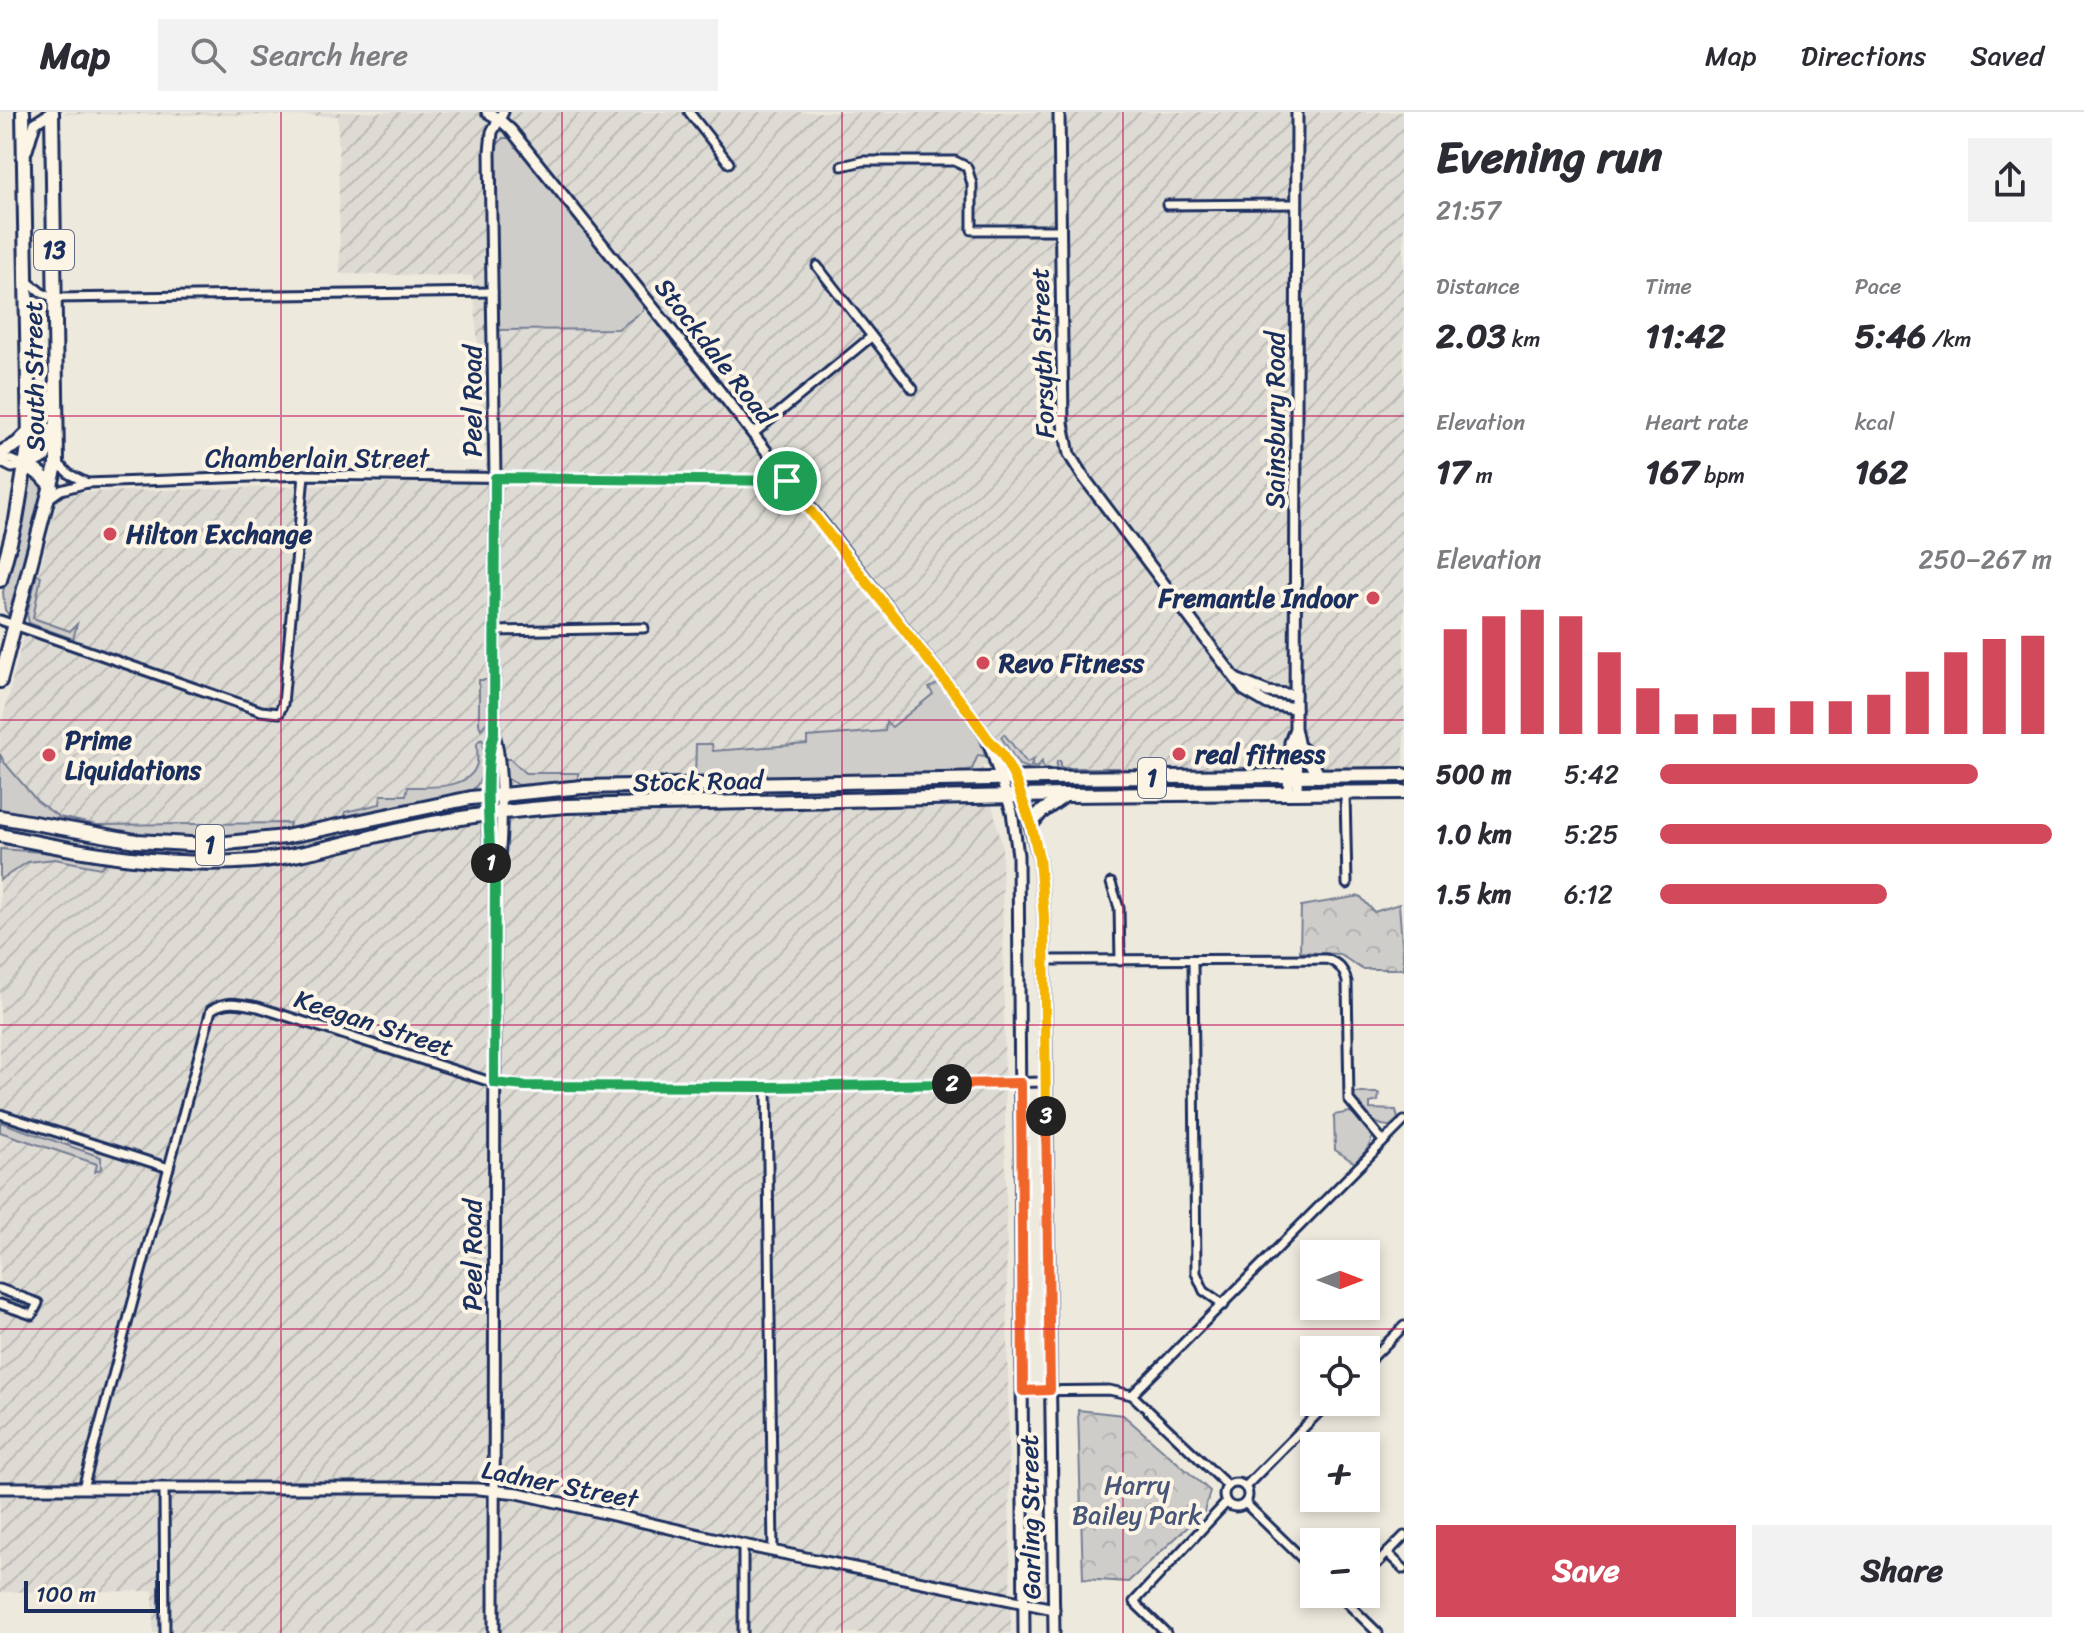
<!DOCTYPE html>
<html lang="en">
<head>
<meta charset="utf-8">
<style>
	:root { --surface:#fff; --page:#f2f2f3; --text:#2b2b33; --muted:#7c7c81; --line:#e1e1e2; --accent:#d1495b }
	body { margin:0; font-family:Sriracha,sans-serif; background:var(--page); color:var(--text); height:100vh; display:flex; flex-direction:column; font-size:30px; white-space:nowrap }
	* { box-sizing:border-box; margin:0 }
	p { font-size:26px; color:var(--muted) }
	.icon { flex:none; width:44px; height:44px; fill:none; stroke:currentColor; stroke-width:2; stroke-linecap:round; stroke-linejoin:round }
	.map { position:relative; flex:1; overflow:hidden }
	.side { display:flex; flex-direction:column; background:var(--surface); width:680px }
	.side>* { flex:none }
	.needle { width:52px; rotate:90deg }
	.buttons { position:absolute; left:1300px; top:1128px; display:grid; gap:16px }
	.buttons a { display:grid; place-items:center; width:80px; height:80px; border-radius:0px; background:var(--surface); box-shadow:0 4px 12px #0003; font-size:40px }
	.scale { position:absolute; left:24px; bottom:20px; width:136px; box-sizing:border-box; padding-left:8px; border:4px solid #1b2f5e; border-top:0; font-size:22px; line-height:28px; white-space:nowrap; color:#1b2f5e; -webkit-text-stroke:6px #fcf5e5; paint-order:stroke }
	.pin { position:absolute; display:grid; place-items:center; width:68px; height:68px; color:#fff; margin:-34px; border:4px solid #fff; border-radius:50%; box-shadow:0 2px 8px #0007 }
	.km { position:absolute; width:40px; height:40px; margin:-20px; border-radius:50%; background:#222; color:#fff; font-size:22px; line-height:40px; text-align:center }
	.round { display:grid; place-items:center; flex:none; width:84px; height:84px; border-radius:0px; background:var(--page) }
	.summary { display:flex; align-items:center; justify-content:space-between; height:136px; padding:0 32px }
	h1 { font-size:44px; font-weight:800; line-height:60px }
	.stats { display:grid; grid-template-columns:repeat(3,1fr); gap:12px; height:136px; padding:8px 32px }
	.stats div { display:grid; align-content:center }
	.stats b { font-size:34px; font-weight:800 }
	.stats small { font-size:22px; font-weight:400 }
	.stats p { font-size:22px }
	.chart { height:224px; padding:16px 32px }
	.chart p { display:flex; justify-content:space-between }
	.chart svg { width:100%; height:144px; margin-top:8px; stroke:var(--accent); stroke-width:6 }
	.primary-button { display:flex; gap:16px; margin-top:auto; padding:16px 32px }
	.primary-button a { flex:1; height:92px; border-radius:0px; background:var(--accent); color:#fff; font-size:32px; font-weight:800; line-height:92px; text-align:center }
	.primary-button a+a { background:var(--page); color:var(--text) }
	ul { padding:0 32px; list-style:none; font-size:26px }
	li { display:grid; grid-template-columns:128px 96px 1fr; align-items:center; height:60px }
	li i { height:20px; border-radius:10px; background:var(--accent) }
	header { display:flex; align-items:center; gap:48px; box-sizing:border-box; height:112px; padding:0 40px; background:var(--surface); border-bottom:2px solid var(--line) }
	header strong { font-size:38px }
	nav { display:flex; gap:44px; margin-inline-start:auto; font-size:28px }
	.search { width:560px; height:72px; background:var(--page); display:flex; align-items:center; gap:20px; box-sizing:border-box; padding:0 28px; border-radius:0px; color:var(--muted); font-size:30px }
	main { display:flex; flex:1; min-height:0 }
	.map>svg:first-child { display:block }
	.industrial { fill:url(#industrial-furrows) }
	.grass { fill:#cfcdca; stroke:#757e94; stroke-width:2 }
	.park { fill:url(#park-crowns); stroke:#757e94; stroke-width:2 }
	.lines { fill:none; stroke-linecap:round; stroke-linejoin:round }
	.minor-casing { stroke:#1b2f5e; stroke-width:13 }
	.tertiary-casing { stroke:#1b2f5e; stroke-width:15 }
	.primary-casing { stroke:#1b2f5e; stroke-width:18 }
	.trunk-casing { stroke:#1b2f5e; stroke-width:18 }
	.minor { stroke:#fcf5e5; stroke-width:7 }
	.tertiary { stroke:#fcf5e5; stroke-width:9 }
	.primary { stroke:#fcf5e5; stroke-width:12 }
	.trunk { stroke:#fcf5e5; stroke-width:12 }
	.split-1-casing { stroke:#fff; stroke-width:16 }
	.split-2-casing { stroke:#fff; stroke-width:16 }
	.split-3-casing { stroke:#fff; stroke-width:16 }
	.split-4-casing { stroke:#fff; stroke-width:16 }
	.split-1 { stroke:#22a559; stroke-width:10 }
	.split-2 { stroke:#22a559; stroke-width:10 }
	.split-3 { stroke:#f0652b; stroke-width:10 }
	.split-4 { stroke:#f5b400; stroke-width:10 }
	.grid { fill:none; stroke:#c2185b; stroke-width:2; stroke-opacity:0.55 }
	.poi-dot { fill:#d1495b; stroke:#fcf5e5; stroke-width:3 }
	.labels { text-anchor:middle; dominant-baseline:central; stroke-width:8; stroke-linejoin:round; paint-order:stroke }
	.shield { fill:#fcf5e5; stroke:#5e6a86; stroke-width:2 }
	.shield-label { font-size:24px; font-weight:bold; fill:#1b2f5e }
	.street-label { font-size:26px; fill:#1b2f5e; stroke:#fcf5e5 }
	.poi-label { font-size:26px; font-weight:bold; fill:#1b2f5e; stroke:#fcf5e5; text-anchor:start }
	.park-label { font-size:26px; fill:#485679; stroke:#fcf5e5 }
</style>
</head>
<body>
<header>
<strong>Map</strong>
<div class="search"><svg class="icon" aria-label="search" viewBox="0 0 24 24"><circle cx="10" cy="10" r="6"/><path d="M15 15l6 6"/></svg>Search here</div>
<nav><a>Map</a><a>Directions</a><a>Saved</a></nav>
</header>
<main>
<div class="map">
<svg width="1404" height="1521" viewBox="0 0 1404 1521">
	<defs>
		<pattern id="industrial-furrows" width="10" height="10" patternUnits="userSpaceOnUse" patternTransform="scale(2)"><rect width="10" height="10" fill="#dedbd4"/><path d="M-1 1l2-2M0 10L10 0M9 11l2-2" fill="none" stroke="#bebcb8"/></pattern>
		<pattern id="park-crowns" width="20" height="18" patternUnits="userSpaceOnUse" patternTransform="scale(2)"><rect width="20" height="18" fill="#cfcdca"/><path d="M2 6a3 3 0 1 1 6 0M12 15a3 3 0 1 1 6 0" fill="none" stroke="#b1b0b0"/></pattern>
	</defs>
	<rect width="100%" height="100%" fill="#eee9dd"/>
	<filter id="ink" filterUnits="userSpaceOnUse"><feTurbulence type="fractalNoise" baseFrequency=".0125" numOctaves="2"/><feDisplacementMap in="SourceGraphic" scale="16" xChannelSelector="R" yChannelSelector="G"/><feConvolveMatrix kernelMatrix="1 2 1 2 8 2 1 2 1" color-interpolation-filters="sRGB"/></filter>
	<g filter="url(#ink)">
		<polygon class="industrial" points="65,0 1404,0 1404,658 1034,662 982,653 1002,732 1011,1521 153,1521 153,1479 0,1480 0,618 59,381 487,369 473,164 340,162 338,4 65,2"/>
		<g class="grass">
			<polygon points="503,26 510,26 514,31 643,194 643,199 618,217 499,218 495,35"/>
			<polygon points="31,363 44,375 12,503 9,503 5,498 3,480"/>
			<polygon points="37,462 41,464 33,506 70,519 77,512 73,527 29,511 27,502"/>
			<polygon points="479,568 487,568 490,574 487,610 481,617 479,612"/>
			<path d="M937,572L941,574C957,594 980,618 985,644L978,643L972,657L966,658V662L695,667L696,632H712L713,639L807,632V625L885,619L886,610L892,615L933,582L929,576Z"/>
			<polygon points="1004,622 1027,651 1034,647 1031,654 1037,656 1042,649 1043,657 1056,657 1057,649 1060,649 1060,656 1119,656 1119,661 1037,662 1036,658 1019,653 1001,625"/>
			<path d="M481,627L485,631C484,649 486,667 471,679L346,706L345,700L380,692L381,683H406L408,675C429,675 471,678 477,651C478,645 477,637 477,631Z"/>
			<path d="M0,642L4,650L37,689L59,705L97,713L290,711L288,719C185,736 100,719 0,698Z"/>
			<polygon points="505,647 510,647 525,661 578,661 578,669 518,673 505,665 502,651"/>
			<polygon points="0,737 68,742 107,750 100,756 55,747 28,750 0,768"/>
			<path d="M1352,981H1379L1378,989L1370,991V997L1396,998L1398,1007L1390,1014C1373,1015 1358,996 1352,981Z"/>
			<path d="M1350,1000C1380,1017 1377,1029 1355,1051L1335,1038L1334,1003Z"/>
			<polygon points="0,1010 101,1045 101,1057 95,1060 97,1052 0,1020"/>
		</g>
		<g class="park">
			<polygon points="1360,784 1374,800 1399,792 1404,857 1362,857 1339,842 1300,840 1301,794"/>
			<polygon points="1078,1298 1123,1303 1210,1379 1204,1400 1128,1470 1083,1467"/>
		</g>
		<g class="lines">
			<g class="minor-casing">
				<g id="minor">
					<polyline points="689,0 729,51"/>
					<polyline points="842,54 863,49 955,49 967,55 972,72 972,118 1059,118"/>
					<polyline points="1167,93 1297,92"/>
					<polyline points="817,154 913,277"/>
					<polyline points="27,169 42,181 55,186 493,180"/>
					<polyline points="753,322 871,225"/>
					<polyline points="0,344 27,353"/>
					<polyline points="0,350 12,356 24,354"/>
					<polyline points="57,350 69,362 87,371"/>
					<polyline points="50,386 61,378 87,371 304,363 787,369"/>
					<polyline points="0,508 261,599 279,601 283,592 304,363"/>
					<polyline points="494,519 644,516"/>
					<polyline points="1345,681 1347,772"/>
					<polyline points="1111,771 1119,796 1120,849"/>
					<path d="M1044,848L1326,847C1339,851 1344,858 1347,870L1349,988L1383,1029"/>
					<polyline points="1193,848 1196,1161 1204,1179 1224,1193"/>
					<polyline points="767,975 773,1439"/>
					<polyline points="0,1002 169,1056"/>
					<polyline points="0,1177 38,1191 32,1203 0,1192"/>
					<polyline points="1366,1252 1404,1214"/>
					<polyline points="1023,1279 1109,1278 1132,1283 1228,1374"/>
					<polyline points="1132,1283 1404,1009"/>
					<circle cx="1236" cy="1383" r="12"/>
					<polyline points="1245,1375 1329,1290"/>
					<path d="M83,1376L211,898C227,887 241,892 258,895L494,971L525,974L767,975L1045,970"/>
					<polyline points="164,1376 165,1521"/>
					<polyline points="1245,1391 1314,1458"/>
					<polyline points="1387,1441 1404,1457"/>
					<polyline points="1366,1463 1404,1424"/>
					<polyline points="1338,1482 1378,1521"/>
					<polyline points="743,1521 743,1433"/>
					<polyline points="1166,1521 1134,1490 1226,1391"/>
				</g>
			</g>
			<g class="tertiary-casing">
				<g id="tertiary">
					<polyline points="487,0 499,7 511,18 704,259 970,601 988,627 1002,642 1022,685 1039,746 1044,805 1054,1521"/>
					<polyline points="1059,0 1063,311 1069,342 1082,363 1244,578 1268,592 1295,596"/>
					<polyline points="1297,0 1295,616 1298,630 1297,681"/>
					<polyline points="27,38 35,11 52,0"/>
					<polyline points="1238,568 1268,580 1295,583"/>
					<path d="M494,622L490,634C489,676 484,724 495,766"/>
					<polyline points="988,629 1012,700 1018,743 1024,1521"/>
					<polyline points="1288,681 1290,630 1294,619"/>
					<polyline points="0,1376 413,1376 479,1377 518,1381 743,1433 1054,1497"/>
					<path d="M494,1521L495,766C504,737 503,651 494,622L495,366L490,40L492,20L503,0"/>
				</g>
			</g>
			<g class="primary-casing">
				<g id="primary">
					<polyline points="0,341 17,332 30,319"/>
					<polyline points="27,353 44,344 54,317"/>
					<polyline points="27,353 41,363 52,375"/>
					<polyline points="0,468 16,408 29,329 23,0"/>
					<polyline points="0,569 57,350 52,0"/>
				</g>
			</g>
			<g class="trunk-casing">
				<g id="trunk">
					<polyline points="1298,635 1307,642 1318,664"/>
					<polyline points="0,705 136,729 208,733 285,725 471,686 582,675 1044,666 1404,663"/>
					<polyline points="1031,712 1040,701 1065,683"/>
					<path d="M0,723C84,741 168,756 254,749C305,744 354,728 404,717C457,705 512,698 567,694L1065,683L1404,680"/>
				</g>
			</g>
			<use href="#minor" class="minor"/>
			<use href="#tertiary" class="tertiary"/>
			<use href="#primary" class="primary"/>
			<use href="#trunk" class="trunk"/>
		</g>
	</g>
	<g class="lines" filter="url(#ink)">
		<g class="split-1-casing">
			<path id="split-1" d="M491,751C489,717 483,653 494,622L495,366L787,369"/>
		</g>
		<g class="split-2-casing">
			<polyline id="split-2" points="491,751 495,766 494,971 525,974 767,975 952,972"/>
		</g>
		<g class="split-3-casing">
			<polyline id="split-3" points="952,972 1021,971 1023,1279 1050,1278 1046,1004"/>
		</g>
		<g class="split-4-casing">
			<polyline id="split-4" points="787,369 970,601 988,627 1002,642 1015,667 1031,712 1039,746 1044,805 1046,1004"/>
		</g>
		<use href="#split-1" class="split-1"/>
		<use href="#split-2" class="split-2"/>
		<use href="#split-3" class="split-3"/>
		<use href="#split-4" class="split-4"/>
	</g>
	<path class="grid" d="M281,0V1521M562,0V1521M842,0V1521M1123,0V1521M0,304H1404M0,608H1404M0,913H1404M0,1217H1404"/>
	<g class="poi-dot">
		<circle cx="110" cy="422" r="8"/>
		<circle cx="1373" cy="486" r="8"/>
		<circle cx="983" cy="551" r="8"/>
		<circle cx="1179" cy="642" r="8"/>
		<circle cx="49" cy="643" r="8"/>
	</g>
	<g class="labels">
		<g class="shield">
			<rect x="34" y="118" width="40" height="40" rx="6"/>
			<rect x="1138" y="646" width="28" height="40" rx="6"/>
			<rect x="196" y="713" width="28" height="40" rx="6"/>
		</g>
		<g class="shield-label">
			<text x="54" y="138">13</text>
			<text x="1152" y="666">1</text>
			<text x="210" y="733">1</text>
		</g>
		<g class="street-label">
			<text transform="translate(715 239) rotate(52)">Stockdale Road</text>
			<text transform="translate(1042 241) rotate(-92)">Forsyth Street</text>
			<text transform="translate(34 264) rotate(-91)">South Street</text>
			<text transform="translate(472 289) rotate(-90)">Peel Road</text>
			<text transform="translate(1275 308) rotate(-90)">Sainsbury Road</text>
			<text x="317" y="346">Chamberlain Street</text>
			<text transform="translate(698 669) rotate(-1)">Stock Road</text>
			<text transform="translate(374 911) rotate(18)">Keegan Street</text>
			<text transform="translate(472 1143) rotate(-90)">Peel Road</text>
			<text transform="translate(560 1372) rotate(11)">Ladner Street</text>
			<text transform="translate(1030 1405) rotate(-91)">Garling Street</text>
		</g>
		<g class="poi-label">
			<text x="126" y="422">Hilton Exchange</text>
			<text x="1357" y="486" text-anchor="end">Fremantle Indoor</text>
			<text x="999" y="551">Revo Fitness</text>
			<text x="65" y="628">Prime<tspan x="65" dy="30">Liquidations</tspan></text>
			<text x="1195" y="642">real fitness</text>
		</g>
		<g class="park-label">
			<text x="1137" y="1373">Harry<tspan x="1137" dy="30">Bailey Park</tspan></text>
		</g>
	</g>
</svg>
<div class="buttons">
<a><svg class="needle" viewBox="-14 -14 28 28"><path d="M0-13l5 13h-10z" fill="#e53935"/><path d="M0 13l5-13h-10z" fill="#7c7c81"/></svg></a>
<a><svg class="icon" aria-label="locate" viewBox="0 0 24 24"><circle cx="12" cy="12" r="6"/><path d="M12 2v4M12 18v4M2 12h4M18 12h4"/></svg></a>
<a>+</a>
<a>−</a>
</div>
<div class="scale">100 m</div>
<div class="pin" style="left:787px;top:369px;background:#1e9e55"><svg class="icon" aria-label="arrive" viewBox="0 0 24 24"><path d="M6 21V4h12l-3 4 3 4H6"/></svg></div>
<b class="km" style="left:491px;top:751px">1</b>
<b class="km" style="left:952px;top:972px">2</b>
<b class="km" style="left:1046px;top:1004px">3</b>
</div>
<section class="side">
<div class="summary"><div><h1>Evening run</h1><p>21:57</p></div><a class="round"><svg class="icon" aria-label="share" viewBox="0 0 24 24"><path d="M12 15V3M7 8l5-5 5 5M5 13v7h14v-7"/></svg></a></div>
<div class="stats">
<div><p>Distance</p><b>2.03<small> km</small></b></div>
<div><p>Time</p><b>11:42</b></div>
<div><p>Pace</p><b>5:46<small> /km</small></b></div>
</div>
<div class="stats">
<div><p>Elevation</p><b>17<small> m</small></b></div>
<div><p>Heart rate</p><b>167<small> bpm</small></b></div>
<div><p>kcal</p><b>162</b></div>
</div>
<div class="chart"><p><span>Elevation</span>250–267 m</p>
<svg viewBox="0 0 160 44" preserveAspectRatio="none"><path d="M5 44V12M15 44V8M25 44V6M35 44V8M45 44V19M55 44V30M65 44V38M75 44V38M85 44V36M95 44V34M105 44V34M115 44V32M125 44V25M135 44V19M145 44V15M155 44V14"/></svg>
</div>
<ul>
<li><b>500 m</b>5:42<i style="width:81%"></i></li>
<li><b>1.0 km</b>5:25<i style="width:100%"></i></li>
<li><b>1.5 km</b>6:12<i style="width:58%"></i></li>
</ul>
<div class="primary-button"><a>Save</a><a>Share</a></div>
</section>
</main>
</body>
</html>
